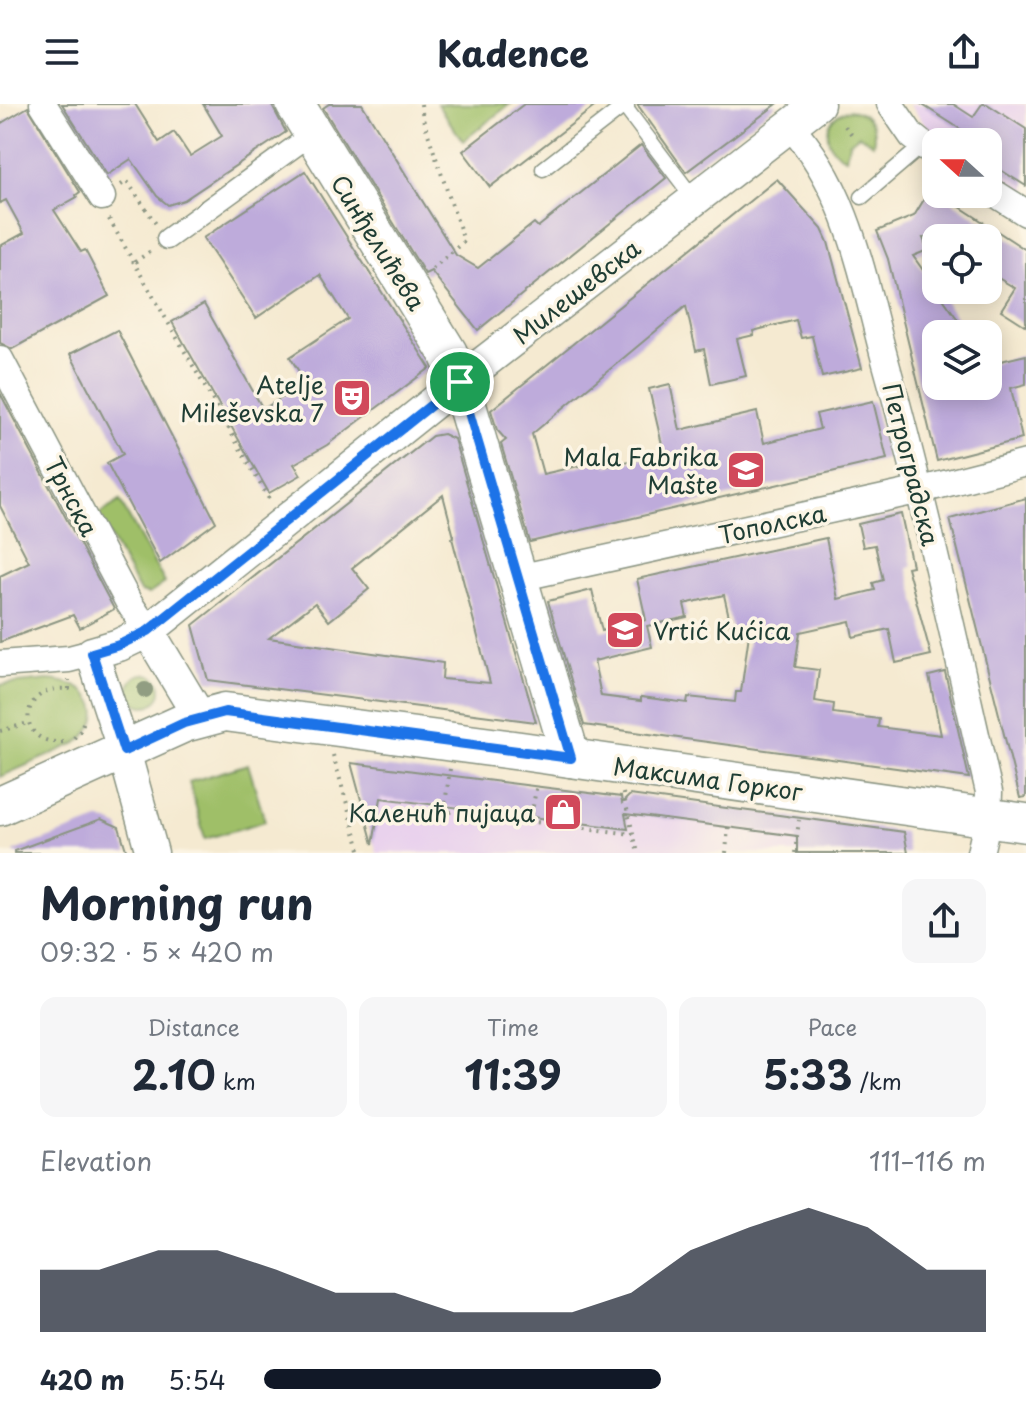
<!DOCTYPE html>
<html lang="en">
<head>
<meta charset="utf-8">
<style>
	:root { --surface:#fff; --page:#f6f6f7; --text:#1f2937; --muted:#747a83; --accent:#111827 }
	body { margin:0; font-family:"Playpen Sans",sans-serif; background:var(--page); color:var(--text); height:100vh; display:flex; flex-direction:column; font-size:30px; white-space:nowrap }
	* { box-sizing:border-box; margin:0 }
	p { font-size:26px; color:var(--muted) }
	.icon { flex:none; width:44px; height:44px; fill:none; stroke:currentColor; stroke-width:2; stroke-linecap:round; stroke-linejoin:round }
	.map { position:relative; height:749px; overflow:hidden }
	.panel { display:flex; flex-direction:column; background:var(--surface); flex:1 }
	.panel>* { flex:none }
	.needle { width:52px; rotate:291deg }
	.buttons { position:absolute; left:922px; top:24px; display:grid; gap:16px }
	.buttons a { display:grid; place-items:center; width:80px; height:80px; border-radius:16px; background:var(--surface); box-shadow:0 4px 20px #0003; font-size:40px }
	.pin { position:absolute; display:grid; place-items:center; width:68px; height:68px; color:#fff; margin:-34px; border:4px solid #fff; border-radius:50%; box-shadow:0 2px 8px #0007 }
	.round { display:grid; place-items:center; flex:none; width:84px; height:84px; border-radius:16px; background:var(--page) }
	.overview { display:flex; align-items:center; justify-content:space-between; height:136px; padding:0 40px }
	h1 { font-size:44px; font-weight:700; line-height:60px }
	.metrics { display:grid; grid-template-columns:repeat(3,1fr); gap:12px; height:136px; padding:8px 40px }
	.metrics div { display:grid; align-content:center; border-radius:16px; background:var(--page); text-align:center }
	.metrics b { font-size:40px; font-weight:700 }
	.metrics small { font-size:22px; font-weight:400 }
	.metrics p { font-size:22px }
	.chart { height:224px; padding:16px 40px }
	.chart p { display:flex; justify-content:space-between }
	.chart svg { width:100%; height:144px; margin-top:8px; fill:var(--accent); opacity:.7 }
	ul { padding:0 40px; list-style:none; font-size:26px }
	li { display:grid; grid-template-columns:128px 96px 1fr; align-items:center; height:60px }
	li i { height:20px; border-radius:10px; background:var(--accent) }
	header { display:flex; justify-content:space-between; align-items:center; height:104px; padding:0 40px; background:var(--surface); font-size:36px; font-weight:700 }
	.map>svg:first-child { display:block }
	.built { fill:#e9d2ed }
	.green { fill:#9fbf67; stroke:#5f7e4e; stroke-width:2 }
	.building { fill:#beabdb; fill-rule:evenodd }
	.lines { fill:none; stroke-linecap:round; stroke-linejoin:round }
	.service-casing { stroke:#8a9482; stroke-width:17 }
	.pedestrian-casing { stroke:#8a9482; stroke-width:23 }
	.minor-casing { stroke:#8a9482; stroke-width:29 }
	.tertiary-casing { stroke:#8a9482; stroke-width:35 }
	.secondary-casing { stroke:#8a9482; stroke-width:41 }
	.path { stroke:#8a9482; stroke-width:4; stroke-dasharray:2 6; stroke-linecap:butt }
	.service { stroke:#fff; stroke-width:14 }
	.pedestrian { stroke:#fff; stroke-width:20 }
	.minor { stroke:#fff; stroke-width:26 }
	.tertiary { stroke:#fff; stroke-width:32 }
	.secondary { stroke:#fff; stroke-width:38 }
	.tree { fill:#919d82 }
	.route-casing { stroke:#fff; stroke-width:16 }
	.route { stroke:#1a73e8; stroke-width:10 }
	.labels { text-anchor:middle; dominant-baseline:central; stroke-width:7; stroke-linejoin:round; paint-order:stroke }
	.street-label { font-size:24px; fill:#1f3d34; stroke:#fcf5e5 }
	.poi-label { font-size:24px; fill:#1f3d34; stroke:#fcf5e5; text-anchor:end }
</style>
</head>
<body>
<header><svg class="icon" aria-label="menu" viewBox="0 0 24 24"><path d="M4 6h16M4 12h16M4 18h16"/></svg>Kadence<svg class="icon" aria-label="share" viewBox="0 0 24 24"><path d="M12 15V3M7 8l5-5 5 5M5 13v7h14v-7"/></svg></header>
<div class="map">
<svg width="1026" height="749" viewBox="0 0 1026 749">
	<rect width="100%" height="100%" fill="#fcf5e5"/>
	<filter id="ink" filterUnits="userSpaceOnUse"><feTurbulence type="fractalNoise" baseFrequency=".0125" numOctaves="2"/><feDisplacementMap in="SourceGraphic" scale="16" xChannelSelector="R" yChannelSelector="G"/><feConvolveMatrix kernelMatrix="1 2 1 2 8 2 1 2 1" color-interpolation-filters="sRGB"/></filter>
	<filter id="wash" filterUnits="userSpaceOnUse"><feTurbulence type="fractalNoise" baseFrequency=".006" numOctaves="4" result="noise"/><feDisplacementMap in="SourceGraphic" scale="32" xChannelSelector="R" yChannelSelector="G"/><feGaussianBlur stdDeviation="1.8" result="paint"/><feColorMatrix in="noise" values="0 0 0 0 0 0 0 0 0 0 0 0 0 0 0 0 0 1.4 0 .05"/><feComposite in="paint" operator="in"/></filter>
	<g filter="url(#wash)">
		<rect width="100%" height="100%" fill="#f5ead1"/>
		<g class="built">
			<polygon points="909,0 1026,0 1026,92 988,69 988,38 939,38"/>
			<polygon points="351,659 621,693 630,691 904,728 908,749 377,749"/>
		</g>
		<g class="green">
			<polygon points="437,0 510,0 463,37"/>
			<path d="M851,6C869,10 877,22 873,40L859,31L849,39L846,54C819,43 823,10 851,6Z"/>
			<polygon points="120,397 165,479 149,490 140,488 98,411"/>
			<circle cx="145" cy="586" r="16"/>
			<path d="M48,576C90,578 115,609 77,639L0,673V581Z"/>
			<polygon points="248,660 265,717 205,735 189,678"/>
		</g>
		<g id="blocks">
			<g class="building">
				<polygon points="62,0 135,0 159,38 174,28 190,52 222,32 203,0 271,0 286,28 184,96 168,101 157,92 131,55 107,71"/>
				<polygon points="329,0 362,0 456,151 478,164 534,119 538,123 641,41 666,74 478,226 431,167 425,170 323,4"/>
				<polygon points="524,0 598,0 490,83 463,47"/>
				<polygon points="637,0 777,0 686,68"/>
				<polygon points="921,0 953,0 973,13 982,0 987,0 1026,25 1026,82 988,58 988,38 959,38 965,28"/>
				<polygon points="28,3 80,88 76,91 77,93 54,106 81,148 85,146 109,192 12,245 0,239 0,142 24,129 6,96 0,99 0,20"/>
				<polygon points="305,67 430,264 327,341 294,360 301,371 269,389 172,218 204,200 263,305 306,279 290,253 348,215 320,171 256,214 203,134"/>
				<polygon points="777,75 822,125 828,138 862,264 822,273 812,232 801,234 796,216 753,227 754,231 737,235 746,272 711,280 704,245 696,247 686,202 532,330 543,370 605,356 607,362 664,349 649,285 670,280 680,326 757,308 764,339 820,325 816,310 873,297 887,355 530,438 501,340 506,336 497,326 491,306"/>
				<polygon points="931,84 1026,146 1026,222 1001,206 1015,184 988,168 988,134 923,134 928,146 913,152 968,230 936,230 936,282 988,282 988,260 1026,251 1026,280 1011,284 1022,335 937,357 888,155 877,127 914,112"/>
				<polygon points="117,226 216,418 160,459 107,359 123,350 70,250"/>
				<polygon points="0,289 114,505 80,524 73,511 0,538 0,472 29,458 0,402"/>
				<path d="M443,330L454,335L536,618L208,576L193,521L432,332ZM443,391L454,433L452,434L490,579L442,575L443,559L269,534L315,499L329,517L369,485L352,464Z"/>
				<polygon points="1026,394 1026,693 1020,694 950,415"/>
				<path d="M901,410L912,462L907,463L931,551L896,559L889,525L853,533L850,517L800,528L795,563L819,566L815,597L834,600L833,609L879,615L878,623L941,631L929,572L945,568L969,674L584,621L548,497L592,486L602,527L646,516L637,475L826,434L838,495L875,486L873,479L883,476L875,441L863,443L858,420ZM724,491L732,526L750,523L741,588H736L735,598L688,593L687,599L641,593V597L601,592L594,557L652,543L647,522L687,513L684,500Z"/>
				<polygon points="351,659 621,693 622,699 630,691 904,728 908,749 797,749 797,732 625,710 628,725 381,694 373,740"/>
				<polygon points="101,715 119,723 127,749 14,749 14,747"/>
			</g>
		</g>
	</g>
	<g filter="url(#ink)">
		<use href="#blocks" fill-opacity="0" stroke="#8a9482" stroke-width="2"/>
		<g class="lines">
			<g class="service-casing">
				<g id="service">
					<polyline points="543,65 624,2 694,95"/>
					<polyline points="862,93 922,42"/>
				</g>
			</g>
			<g class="pedestrian-casing">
				<g id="pedestrian">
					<polyline points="623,0 624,2"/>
					<polyline points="167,135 312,30"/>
				</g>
			</g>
			<g class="minor-casing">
				<g id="minor">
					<polyline points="43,0 102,93"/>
					<polyline points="890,0 912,32 936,51"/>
					<path d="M790,22C849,85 863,175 885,256C925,399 956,544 989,688L988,714L980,749"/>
					<polyline points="988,85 1026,109"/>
					<polyline points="0,255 129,499 148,527"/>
					<polyline points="518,474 921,386 1026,359"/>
					<polyline points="0,560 69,555 92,549"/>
				</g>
			</g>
			<g class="tertiary-casing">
				<g id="tertiary">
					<polyline points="148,527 200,614"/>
					<polyline points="152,749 124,647 92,549 119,541 148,527 482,260 818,0"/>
				</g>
			</g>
			<g class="secondary-casing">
				<g id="secondary">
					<polyline points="295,0 448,249 460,278 571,654"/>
					<polyline points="0,702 184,619 225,608 521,647 1026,719"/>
				</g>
			</g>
			<g class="path">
				<polyline points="421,0 423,15 464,137 430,167"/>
				<polyline points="845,22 852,31"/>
				<polyline points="121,81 127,77 156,120"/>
				<polyline points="109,115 269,395"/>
				<polyline points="135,158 152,146"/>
				<polyline points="0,627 28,619"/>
				<polyline points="74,634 81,626 84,616"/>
				<path d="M63,638C15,642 17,580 69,585V576"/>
				<polyline points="333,651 361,749"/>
				<polyline points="450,665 444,707 633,730"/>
				<polyline points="623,689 638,749"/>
				<polyline points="530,718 537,680"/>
				<polyline points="726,749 728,723"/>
				<polyline points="795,749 799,716"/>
			</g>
			<use href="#service" class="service"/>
			<use href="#pedestrian" class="pedestrian"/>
			<use href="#minor" class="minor"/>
			<use href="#tertiary" class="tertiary"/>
			<use href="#secondary" class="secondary"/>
		</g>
		<circle class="tree" cx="145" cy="586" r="8"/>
	</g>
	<g class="lines" filter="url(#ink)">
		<g class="route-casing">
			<polygon id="route" points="460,278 571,654 225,608 184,619 124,647 92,549 119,541 148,527"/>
		</g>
		<use href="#route" class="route"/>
	</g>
	<defs>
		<g id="theatre-square" transform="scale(2)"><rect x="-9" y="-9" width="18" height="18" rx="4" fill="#d1495b" stroke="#fcf5e5"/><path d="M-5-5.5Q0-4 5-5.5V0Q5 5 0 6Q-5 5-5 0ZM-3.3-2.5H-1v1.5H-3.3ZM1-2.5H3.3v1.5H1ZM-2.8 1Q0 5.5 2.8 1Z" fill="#fff"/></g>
		<g id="school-square" transform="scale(2)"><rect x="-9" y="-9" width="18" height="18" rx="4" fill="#d1495b" stroke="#fcf5e5"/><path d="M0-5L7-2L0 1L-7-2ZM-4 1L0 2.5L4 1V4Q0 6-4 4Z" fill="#fff"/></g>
		<g id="shop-square" transform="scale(2)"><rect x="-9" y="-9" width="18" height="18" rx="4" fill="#d1495b" stroke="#fcf5e5"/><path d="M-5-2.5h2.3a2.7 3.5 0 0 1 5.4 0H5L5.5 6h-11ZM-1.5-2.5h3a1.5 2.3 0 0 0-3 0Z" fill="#fff"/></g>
	</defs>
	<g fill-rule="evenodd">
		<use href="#theatre-square" x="352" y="294"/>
		<use href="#school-square" x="746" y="366"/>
		<use href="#school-square" x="625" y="526"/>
		<use href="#shop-square" x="563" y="708"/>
	</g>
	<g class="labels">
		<g class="street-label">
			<text transform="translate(379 138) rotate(58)">Синђелићева</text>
			<text transform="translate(576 187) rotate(-38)">Милешевска</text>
			<text transform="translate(912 360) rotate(76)">Петроградска</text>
			<text transform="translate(72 392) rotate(62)">Трнска</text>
			<text transform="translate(772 419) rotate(-12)">Тополска</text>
			<text transform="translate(708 674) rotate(8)">Максима Горког</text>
		</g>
		<g class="poi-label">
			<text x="324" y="280">Atelje<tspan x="324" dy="28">Mileševska 7</tspan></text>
			<text x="718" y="352">Mala Fabrika<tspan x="718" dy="28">Mašte</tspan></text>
			<text x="653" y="526" text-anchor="start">Vrtić Kućica</text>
			<text x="535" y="708">Каленић пијаца</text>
		</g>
	</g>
</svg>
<div class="buttons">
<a><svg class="needle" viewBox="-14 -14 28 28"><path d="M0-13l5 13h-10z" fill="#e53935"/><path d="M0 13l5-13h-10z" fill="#747a83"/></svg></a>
<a><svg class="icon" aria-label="locate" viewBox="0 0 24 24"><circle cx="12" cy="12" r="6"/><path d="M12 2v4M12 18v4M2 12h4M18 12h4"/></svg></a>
<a><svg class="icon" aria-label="layers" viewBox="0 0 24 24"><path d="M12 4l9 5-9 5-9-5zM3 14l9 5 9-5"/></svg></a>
</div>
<div class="pin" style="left:460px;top:278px;background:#1e9e55"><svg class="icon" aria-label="arrive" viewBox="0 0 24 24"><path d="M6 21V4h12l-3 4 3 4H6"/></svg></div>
</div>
<section class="panel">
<div class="overview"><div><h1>Morning run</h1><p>09:32 · 5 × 420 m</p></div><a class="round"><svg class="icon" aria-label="share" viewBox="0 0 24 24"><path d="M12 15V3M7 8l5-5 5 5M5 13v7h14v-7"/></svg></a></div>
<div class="metrics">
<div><p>Distance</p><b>2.10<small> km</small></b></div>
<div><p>Time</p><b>11:39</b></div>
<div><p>Pace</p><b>5:33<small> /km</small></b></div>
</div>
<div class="chart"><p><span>Elevation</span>111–116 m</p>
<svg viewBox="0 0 160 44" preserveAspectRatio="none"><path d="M0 44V25L10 25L20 19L30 19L40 25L50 32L60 32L70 38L80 38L90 38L100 32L110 19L120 12L130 6L140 12L150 25L160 25V44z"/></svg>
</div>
<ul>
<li><b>420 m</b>5:54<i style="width:55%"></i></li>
</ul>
</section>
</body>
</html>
